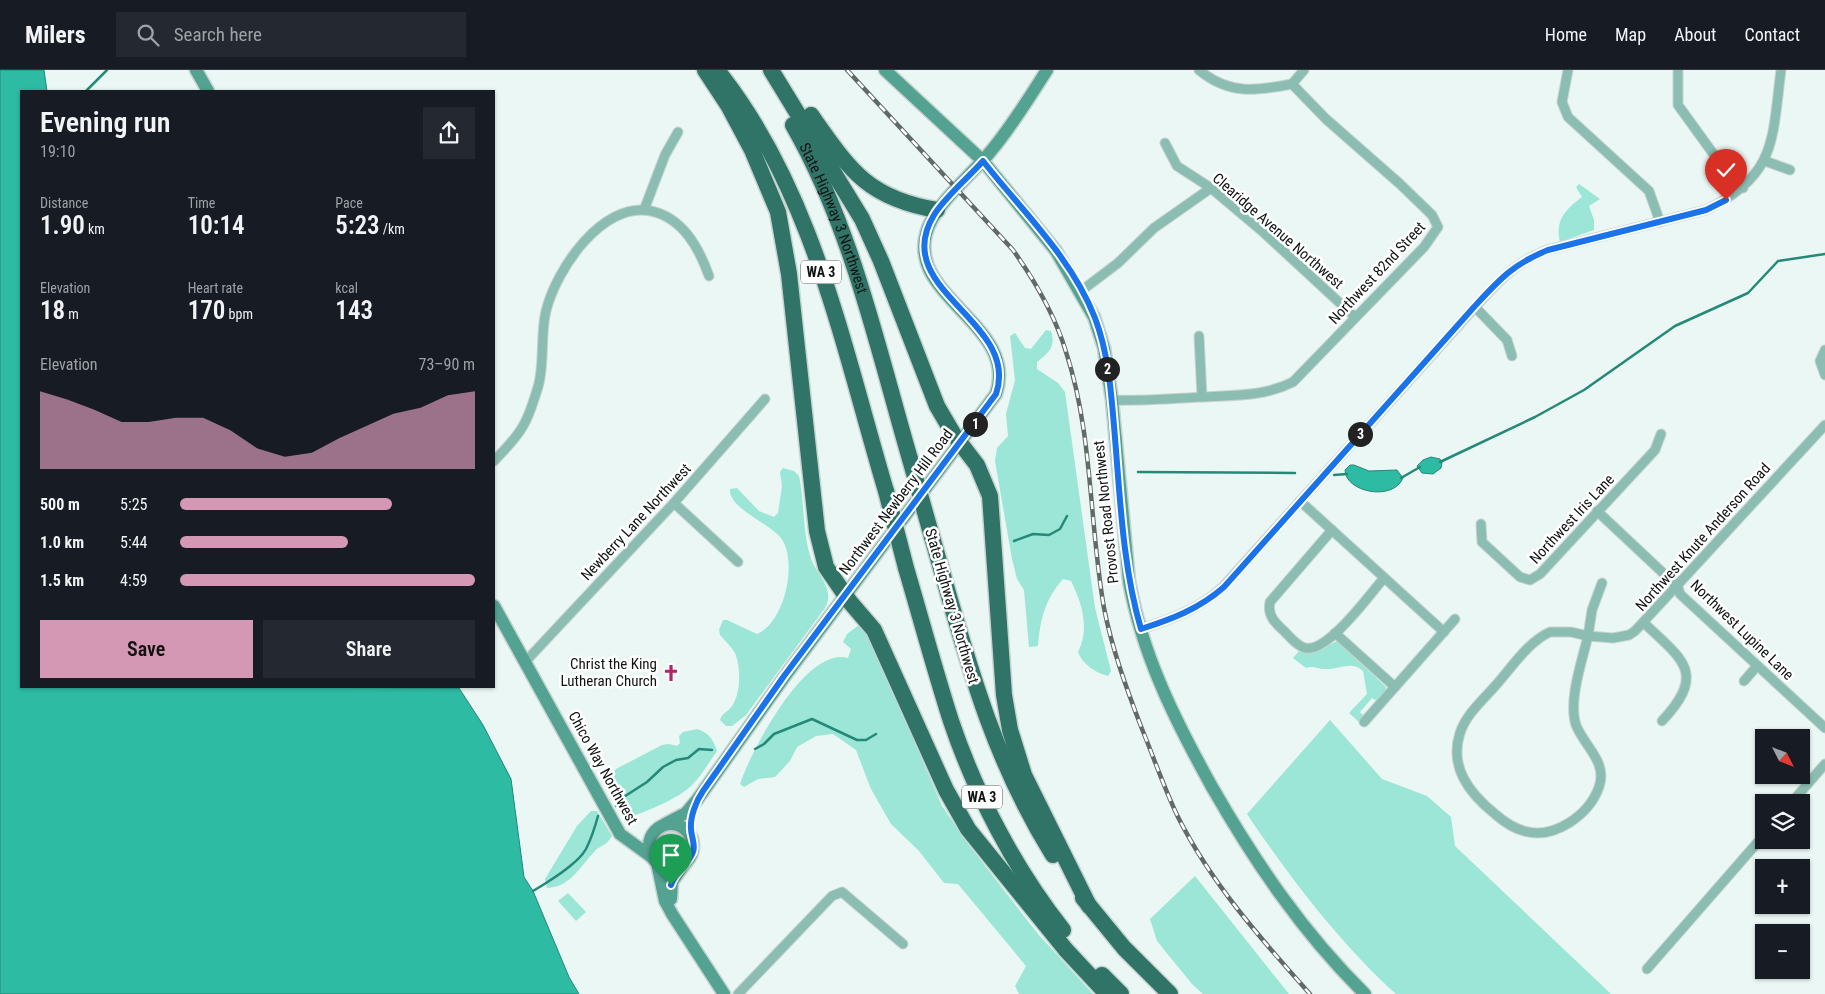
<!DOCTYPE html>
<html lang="en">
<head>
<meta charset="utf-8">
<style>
	:root { --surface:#171b24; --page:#242831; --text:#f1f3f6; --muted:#9ea1a6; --line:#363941; --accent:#d497b4 }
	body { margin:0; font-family:"Roboto Condensed",sans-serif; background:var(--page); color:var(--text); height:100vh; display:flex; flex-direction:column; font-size:19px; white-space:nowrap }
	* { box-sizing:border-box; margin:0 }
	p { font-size:16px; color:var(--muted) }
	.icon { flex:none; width:28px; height:28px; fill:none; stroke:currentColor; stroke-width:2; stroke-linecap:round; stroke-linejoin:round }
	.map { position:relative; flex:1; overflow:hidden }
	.details { position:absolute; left:20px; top:20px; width:475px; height:598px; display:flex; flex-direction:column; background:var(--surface); border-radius:0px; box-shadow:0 1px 4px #0004 }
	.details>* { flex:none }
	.needle { width:32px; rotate:132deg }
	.buttons { position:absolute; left:1755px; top:659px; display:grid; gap:10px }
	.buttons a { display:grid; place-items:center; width:55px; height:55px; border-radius:0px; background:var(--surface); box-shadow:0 1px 4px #0004; font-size:25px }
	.pin { position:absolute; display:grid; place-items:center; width:42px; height:42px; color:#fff; margin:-51px -21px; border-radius:50% 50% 50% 0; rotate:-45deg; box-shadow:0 0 5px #0007 }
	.pin .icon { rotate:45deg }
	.km { position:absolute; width:25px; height:25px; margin:-12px; border-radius:50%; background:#222; color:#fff; font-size:14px; line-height:25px; text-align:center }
	.round { display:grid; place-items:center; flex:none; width:52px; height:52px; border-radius:0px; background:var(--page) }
	.headline { display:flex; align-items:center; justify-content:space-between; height:85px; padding:0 20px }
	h1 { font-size:28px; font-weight:600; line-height:38px }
	.metrics { display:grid; grid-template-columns:repeat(3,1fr); gap:8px; height:85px; padding:5px 20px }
	.metrics div { display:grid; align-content:center }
	.metrics b { font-size:25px; font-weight:600 }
	.metrics small { font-size:14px; font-weight:400 }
	.metrics p { font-size:14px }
	.chart { height:140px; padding:10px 20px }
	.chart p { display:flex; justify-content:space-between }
	.chart svg { width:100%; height:90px; margin-top:5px; fill:var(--accent); opacity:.7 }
	.action { display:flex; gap:10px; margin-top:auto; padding:10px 20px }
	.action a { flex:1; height:58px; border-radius:0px; background:var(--accent); color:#111; font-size:20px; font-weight:600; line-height:58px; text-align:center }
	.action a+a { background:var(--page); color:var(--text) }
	ul { padding:0 20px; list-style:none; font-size:16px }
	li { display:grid; grid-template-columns:80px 60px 1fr; align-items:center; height:38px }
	li i { height:12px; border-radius:6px; background:var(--accent) }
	header { display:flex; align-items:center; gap:30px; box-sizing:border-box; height:70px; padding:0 25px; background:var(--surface); border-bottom:1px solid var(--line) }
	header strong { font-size:24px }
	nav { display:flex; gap:28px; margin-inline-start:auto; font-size:18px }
	.search { width:350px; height:45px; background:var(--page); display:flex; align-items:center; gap:12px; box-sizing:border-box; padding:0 18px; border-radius:0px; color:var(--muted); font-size:19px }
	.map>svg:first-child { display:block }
	.green { fill:#9be6d6 }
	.water { fill:#2dbba4; stroke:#248978 }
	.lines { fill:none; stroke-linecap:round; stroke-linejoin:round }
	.stream { stroke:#248978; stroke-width:2.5 }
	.street-casing { stroke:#c7d3d0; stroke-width:11 }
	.secondary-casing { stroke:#c7d3d0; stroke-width:15 }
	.highway-casing { stroke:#c7d3d0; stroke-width:19 }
	.street { stroke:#8cbdb2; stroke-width:9 }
	.secondary { stroke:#53a292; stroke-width:12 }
	.highway { stroke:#307468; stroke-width:16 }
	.rail-casing { stroke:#626a68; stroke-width:4.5 }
	.rail { stroke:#fff; stroke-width:2.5; stroke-dasharray:8; stroke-linecap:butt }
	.highway-bridge-casing { stroke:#c7d3d0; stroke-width:19; stroke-linecap:butt }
	.highway-bridge { stroke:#307468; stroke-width:16 }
	.route-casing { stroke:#fff; stroke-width:10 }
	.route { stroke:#1a73e8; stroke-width:6 }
	.labels { text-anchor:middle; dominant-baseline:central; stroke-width:5; stroke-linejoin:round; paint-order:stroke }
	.shield { fill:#fff; stroke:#585a5a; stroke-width:1 }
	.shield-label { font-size:14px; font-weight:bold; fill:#101413 }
	.street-label { font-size:15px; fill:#101413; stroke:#fff }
	.poi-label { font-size:15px; fill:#101413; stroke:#fff; text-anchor:end }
</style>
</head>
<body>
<header>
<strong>Milers</strong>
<div class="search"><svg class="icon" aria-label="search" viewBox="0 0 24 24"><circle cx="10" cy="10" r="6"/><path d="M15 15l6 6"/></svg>Search here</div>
<nav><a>Home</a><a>Map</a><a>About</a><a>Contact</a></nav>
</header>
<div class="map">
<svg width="1825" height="924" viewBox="0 0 1825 924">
	<rect width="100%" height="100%" fill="#eaf7f4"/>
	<g class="green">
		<path d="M1579,114L1600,129L1589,136L1594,150V160L1560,172C1555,150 1565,140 1582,127L1576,117Z"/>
		<path d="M1046,260L1051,261C1056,277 1049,282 1037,292V299L1058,313L1065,322L1095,538L1111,601L1108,606C1096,603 1082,594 1078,582C1090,559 1082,533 1071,511L1063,509C1045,529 1040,550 1038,576L1029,577L1024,520L1017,509L1012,489L995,391L997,378L1008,366L1006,344L1015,310L1010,266L1015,263L1025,278L1031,279Z"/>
		<path d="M783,398L794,401L799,406C805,433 802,465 812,491C819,507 835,520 825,538L746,645L732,656H726L720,650C722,643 728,642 732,636C741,623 741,597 735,583C731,576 725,571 720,565L719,560L723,550H727L757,564C784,553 797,496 783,471C773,454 728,439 730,419L737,418L759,441L774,447L778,443L782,416L780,402Z"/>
		<path d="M859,555L865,558L942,736L968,774L1038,864L1093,924H1019L1015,916L1026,896L958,814L944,813L919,781L891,754L871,719L856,680L833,664L816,666L797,677L790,691L775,707L758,709L744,717L740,714C751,681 806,575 848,588L851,579L843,572L847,564Z"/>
		<path d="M1337,571L1386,617L1385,623L1377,631L1372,628L1360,642L1364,646L1359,652L1349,643L1367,624L1363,601C1351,590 1339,600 1325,599C1317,599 1314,595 1306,598L1293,588L1300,580L1317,581Z"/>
		<path d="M1330,650L1382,709L1427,726L1451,747L1455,776L1611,924H1396C1341,875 1288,805 1247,744Z"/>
		<path d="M697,659C709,663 713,669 717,681C710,691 703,703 694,713C683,726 649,741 632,746L620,735L609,716L610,707L616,699L662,675L669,674L677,676L680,673L679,666L683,662Z"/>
		<path d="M591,741H597L612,766C604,778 602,774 595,781C580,796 571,817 547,818L545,809L577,756Z"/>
		<polygon points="1195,806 1289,924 1203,924 1192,914 1157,871 1150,849"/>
		<polygon points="568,823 586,842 576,851 558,831"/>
	</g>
	<g class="water">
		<polygon points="0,0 44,0 47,21 21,21 21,616 459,618 483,655 511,709 524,807 533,821 569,907 579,924 0,924"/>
		<polygon points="1431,387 1440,389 1442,393 1441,398 1433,404 1422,403 1417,396 1423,390"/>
		<path d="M1350,395H1354L1369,401L1397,400L1403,408C1393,432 1345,422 1345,400Z"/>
	</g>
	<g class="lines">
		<g class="stream">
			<polyline points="86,21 107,0"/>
			<polyline points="1440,392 1535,347 1584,320 1675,256 1748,223 1778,191 1825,184"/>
			<polyline points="1138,402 1295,403"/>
			<polyline points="1334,405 1347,404"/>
			<polyline points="1401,408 1420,397"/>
			<polyline points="1014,471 1033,464 1049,465 1060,459 1067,446"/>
			<polyline points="755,679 764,674 774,664 812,649 857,670 866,670 876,664"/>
			<polyline points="616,736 619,730 647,712 663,697 676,690 688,688 699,679 712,680"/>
			<path d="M533,821C548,812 578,794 586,779C591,769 595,757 598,746"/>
		</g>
		<g class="street-casing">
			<g id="street">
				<path d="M1199,0C1229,25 1256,21 1292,14"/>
				<polyline points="1568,0 1562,32 1568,47 1649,121 1660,152"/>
				<polyline points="1678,1 1678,35 1712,82 1743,118"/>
				<polyline points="1292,14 1304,0"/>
				<polyline points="1165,73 1177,96 1211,118 1262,161 1355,247"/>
				<polyline points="1765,91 1790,100"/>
				<polyline points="644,140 665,85 678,62"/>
				<polyline points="1081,221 1118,193 1154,158 1211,118"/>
				<polyline points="1475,237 1507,270 1512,286"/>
				<polyline points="1199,266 1202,327"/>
				<polyline points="1825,280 1820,291 1825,305"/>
				<path d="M1112,330C1142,331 1171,329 1201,327C1234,325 1263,327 1293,312L1424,177L1438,157L1432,145L1400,114L1326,49L1292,14"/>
				<path d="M494,391C504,380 516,369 523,356C530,345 534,329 538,317C545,293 540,265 546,241C556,200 602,131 651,141C683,148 699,178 709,206"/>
				<polyline points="1300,431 1444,562"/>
				<polyline points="674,433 738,492"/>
				<polyline points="1597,441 1678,517 1680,524 1825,658"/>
				<polyline points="1481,454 1482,472 1520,507 1530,510 1540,504 1655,380 1661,364"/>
				<path d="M1332,460L1270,532C1267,545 1275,553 1284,561C1290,567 1297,576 1305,578C1328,583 1370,524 1384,508"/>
				<polyline points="1602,513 1592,540 1588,566 1613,568 1629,565 1635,561 1825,355"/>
				<path d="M1644,553C1683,590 1707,603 1662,651"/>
				<path d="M1141,559C1172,549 1199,539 1223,517L1475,237C1499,211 1513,194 1547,180L1706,140C1777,105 1772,70 1781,0"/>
				<path d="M1550,562H1571L1588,566C1582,591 1568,631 1576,655C1584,676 1608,692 1599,717C1589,745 1554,770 1524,761C1513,758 1503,751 1495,744C1469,723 1449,697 1460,663C1466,644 1484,629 1496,615C1512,597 1528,572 1550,562Z"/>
				<polyline points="1335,563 1395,617"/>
				<polyline points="525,592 673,434 765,329"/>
				<polyline points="1744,611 1757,596"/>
				<polyline points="1364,652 1455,549"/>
				<polyline points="1792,732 1825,694"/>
				<polyline points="1647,899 1764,765"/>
				<polyline points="738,924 832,826 842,822 903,874"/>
			</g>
		</g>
		<g class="secondary-casing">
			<g id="secondary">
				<polyline points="196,0 208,21"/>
				<path d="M885,0L983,91L1056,181L1094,247L1104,278L1112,330L1129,511C1142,585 1176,652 1212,717C1255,792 1303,863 1365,924"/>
				<polyline points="494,536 620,764 653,788"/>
				<circle cx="671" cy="776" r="22"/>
				<path d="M665,754L686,743L697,730L785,606L996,324C1019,256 909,228 926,164C933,135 972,105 991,81C1012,56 1029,28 1047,0"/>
				<polyline points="657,793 665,831 672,844 724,924"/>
				<polyline points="671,829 672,812 684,794"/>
			</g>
		</g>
		<g class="highway-casing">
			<g id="highway">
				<polyline points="705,0 728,35 752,80 778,142 789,204 817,461 826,497 850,532 874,560 946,720 968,759 1066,880 1107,924"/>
				<path d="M717,0C813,120 843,277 886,421"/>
				<polyline points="771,0 862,149 881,191 937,336 954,365 977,395 990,426 1004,625 1010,660 1024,705 1089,836"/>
				<path d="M811,45C850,100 867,128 937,140"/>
				<path id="s1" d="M793,55C852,158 877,276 910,389"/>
				<path d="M932,467C965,581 989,682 1053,785"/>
				<path d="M906,498C921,549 935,601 951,651C976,725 1015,799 1063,860"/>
				<polyline points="1083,828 1124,878 1170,924"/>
				<polyline points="1102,905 1121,924"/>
			</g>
		</g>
		<use href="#street" class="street"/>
		<use href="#secondary" class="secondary"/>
		<use href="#highway" class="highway"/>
		<g class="rail-casing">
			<path id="rail" d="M847,0L1013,180C1035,211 1055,245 1066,282C1093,364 1089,453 1104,538C1112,579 1127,620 1142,659C1154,688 1164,718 1178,747C1211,813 1261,869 1310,924"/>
		</g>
		<use href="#rail" class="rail"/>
		<g class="highway-bridge-casing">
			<g id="highway-bridge">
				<polyline points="910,389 932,467"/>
				<polyline points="886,421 906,498"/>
			</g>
		</g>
		<use href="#highway-bridge" class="highway-bridge"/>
	</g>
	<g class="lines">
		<g class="route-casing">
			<path id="route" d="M671,815C675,801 688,795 693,782C696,774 691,767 691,759C690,747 696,731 703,721L784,606L996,324C1021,251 888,220 934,145C944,128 969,107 983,91C1022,141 1072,188 1095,248C1108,282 1111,320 1114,356C1120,424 1122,494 1141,559C1172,549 1199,539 1224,517L1474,237C1499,210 1513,194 1548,180L1706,140L1726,130"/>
		</g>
		<use href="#route" class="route"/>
	</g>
	<defs>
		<g id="church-bare" transform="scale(1.35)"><path d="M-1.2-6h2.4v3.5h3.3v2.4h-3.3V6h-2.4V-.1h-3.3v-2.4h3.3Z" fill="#b12664" stroke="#fff" stroke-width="2.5" paint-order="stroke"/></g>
	</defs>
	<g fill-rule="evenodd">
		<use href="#church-bare" x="671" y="603"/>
	</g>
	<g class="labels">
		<g class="shield">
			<rect x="801" y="190.5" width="40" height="23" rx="4"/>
			<rect x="962" y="715.5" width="40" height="23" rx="4"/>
		</g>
		<g class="shield-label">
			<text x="821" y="202">WA 3</text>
			<text x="982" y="727">WA 3</text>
		</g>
		<g class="street-label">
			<text stroke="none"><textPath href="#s1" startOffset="102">State Highway 3 Northwest</textPath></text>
			<text transform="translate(1278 161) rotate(41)">Clearidge Avenue Northwest</text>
			<text transform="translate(1377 203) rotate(-47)">Northwest 82nd Street</text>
			<text transform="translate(896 432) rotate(-53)">Northwest Newberry Hill Road</text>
			<text transform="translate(1106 442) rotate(-96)">Provost Road Northwest</text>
			<text transform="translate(1572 449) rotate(-47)">Northwest Iris Lane</text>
			<text transform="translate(636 452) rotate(-47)">Newberry Lane Northwest</text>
			<text transform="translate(1703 467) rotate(-48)">Northwest Knute Anderson Road</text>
			<text transform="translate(952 536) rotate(74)">State Highway 3 Northwest</text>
			<text transform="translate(1742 560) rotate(44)">Northwest Lupine Lane</text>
			<text transform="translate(603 698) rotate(61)">Chico Way Northwest</text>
		</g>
		<g class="poi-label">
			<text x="657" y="594">Christ the King<tspan x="657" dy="17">Lutheran Church</tspan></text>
		</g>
	</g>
</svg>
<div class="buttons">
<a><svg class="needle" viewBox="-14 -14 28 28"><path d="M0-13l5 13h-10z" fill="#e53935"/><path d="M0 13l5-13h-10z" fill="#9ea1a6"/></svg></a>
<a><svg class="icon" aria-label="layers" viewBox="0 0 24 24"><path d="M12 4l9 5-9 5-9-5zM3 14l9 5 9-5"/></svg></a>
<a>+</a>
<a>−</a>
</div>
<div class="pin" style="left:671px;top:815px;background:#1e9e55"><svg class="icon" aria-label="arrive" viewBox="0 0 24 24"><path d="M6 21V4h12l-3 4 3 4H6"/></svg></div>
<div class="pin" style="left:1726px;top:130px;background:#d93025"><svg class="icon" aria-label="check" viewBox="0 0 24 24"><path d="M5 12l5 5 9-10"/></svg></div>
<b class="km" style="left:975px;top:354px">1</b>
<b class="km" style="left:1107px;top:299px">2</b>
<b class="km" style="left:1360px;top:364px">3</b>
<section class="details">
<div class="headline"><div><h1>Evening run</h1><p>19:10</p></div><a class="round"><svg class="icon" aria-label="share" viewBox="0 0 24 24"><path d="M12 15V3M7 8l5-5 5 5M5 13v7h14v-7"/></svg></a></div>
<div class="metrics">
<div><p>Distance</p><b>1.90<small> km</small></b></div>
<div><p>Time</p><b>10:14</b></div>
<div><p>Pace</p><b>5:23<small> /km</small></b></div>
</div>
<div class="metrics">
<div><p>Elevation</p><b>18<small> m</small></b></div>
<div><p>Heart rate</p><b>170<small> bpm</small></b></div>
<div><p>kcal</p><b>143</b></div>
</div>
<div class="chart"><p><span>Elevation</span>73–90 m</p>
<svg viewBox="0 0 160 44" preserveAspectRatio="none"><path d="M0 44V6L10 10L20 15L30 21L40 21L50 19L60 19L70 25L80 34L90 38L100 36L110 29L120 23L130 17L140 14L150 8L160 6V44z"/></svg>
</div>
<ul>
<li><b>500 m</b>5:25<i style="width:72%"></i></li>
<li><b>1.0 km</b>5:44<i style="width:57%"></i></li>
<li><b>1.5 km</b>4:59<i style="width:100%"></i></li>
</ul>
<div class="action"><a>Save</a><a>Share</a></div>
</section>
</div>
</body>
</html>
